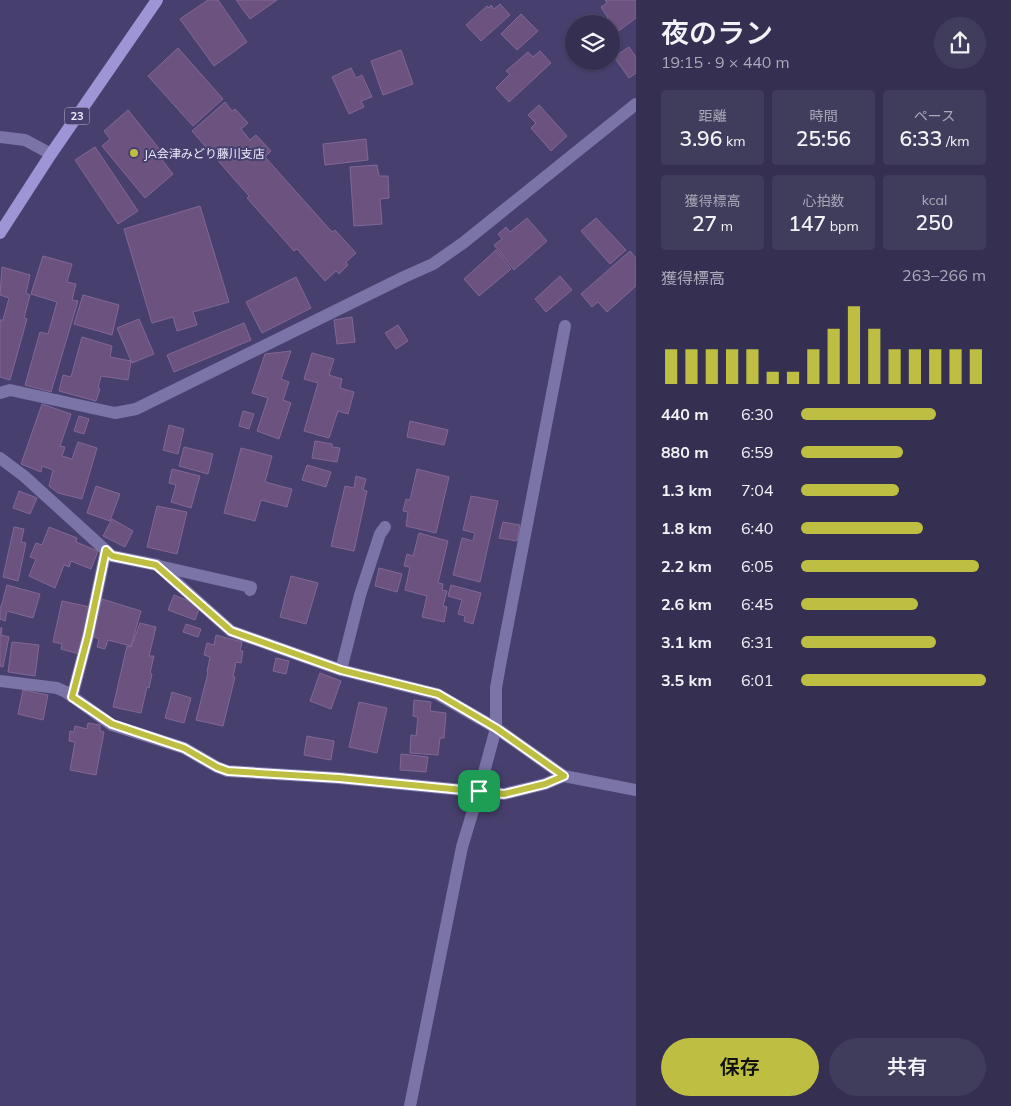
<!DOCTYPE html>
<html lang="ja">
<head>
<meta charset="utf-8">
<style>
	:root { --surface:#353052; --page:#403c5c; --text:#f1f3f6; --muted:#aaa9b8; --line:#4f4b69; --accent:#bebf42 }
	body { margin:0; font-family:Mulish,"Noto Sans JP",sans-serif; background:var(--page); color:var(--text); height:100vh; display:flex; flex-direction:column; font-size:19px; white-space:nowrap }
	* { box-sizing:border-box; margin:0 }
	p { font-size:16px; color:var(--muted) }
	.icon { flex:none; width:28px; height:28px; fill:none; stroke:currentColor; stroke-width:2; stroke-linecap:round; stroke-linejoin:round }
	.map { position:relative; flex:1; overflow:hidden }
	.sheet { display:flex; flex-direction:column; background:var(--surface); width:375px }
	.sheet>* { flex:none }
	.buttons { position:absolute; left:565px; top:15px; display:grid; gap:10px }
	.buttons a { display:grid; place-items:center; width:55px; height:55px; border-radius:50%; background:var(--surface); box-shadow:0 1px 4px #0004,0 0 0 1px var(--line); font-size:25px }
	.pin { position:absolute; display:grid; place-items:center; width:42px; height:42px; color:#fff; margin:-21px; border-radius:10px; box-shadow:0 2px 8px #0006 }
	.round { display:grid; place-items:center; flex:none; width:52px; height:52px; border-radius:26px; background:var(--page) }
	.overview { display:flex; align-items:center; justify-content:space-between; height:85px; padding:0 25px }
	h1 { font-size:28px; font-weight:600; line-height:38px }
	.metrics { display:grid; grid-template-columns:repeat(3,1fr); gap:8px; height:85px; padding:5px 25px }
	.metrics div { display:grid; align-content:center; border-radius:5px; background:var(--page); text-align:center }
	.metrics b { font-size:21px; font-weight:600 }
	.metrics small { font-size:14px; font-weight:400 }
	.metrics p { font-size:14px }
	.chart { height:140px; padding:10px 25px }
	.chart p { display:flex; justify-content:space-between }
	.chart svg { width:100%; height:90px; margin-top:5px; stroke:var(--accent); stroke-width:6 }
	.action { display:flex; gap:10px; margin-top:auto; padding:10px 25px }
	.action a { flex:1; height:58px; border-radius:30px; background:var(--accent); color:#111; font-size:20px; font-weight:600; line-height:58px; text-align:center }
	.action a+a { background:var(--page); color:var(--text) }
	ul { padding:0 25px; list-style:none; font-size:16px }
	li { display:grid; grid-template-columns:80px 60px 1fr; align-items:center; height:38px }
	li i { height:12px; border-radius:6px; background:var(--accent) }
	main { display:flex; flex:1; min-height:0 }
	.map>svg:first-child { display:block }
	.building { fill:#6c527f; stroke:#826797 }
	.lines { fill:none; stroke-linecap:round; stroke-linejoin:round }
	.minor { stroke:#7b74a7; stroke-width:12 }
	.primary { stroke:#9e95d7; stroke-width:12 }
	.route-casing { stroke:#fff; stroke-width:10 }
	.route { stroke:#bebf42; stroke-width:6 }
	.poi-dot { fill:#bebf42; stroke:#47406e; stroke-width:2 }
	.labels { text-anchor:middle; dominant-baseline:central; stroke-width:4; stroke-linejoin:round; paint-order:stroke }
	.shield { fill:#47406e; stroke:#bcb8d3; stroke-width:1 }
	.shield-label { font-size:11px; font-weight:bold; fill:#eeecfe }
	.poi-label { font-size:12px; fill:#eeecfe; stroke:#47406e; text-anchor:start }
</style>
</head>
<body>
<main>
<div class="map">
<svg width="636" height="1106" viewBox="0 0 636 1106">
	<rect width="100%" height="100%" fill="#47406e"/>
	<g class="building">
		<polygon points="208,0 218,0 247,42 214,66 180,19"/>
		<polygon points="236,0 277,0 250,19"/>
		<polygon points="605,0 636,0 636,18 613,35 611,32 611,24 605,24 603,21 608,18 601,7 607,3"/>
		<polygon points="500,4 510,15 481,41 466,25 487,6 489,8 491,5 494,9"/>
		<polygon points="521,14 538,31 517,50 501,34"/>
		<polygon points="629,47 636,57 636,73 629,78 614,57"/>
		<polygon points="178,48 223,99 193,126 148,76"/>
		<polygon points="401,50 413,84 383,95 371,61"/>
		<polygon points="540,51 551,63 509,102 496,88 510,74 506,71 528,52 533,57"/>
		<polygon points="351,68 356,78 362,75 372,97 361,101 364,107 349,114 332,77"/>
		<polygon points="225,102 232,111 235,109 248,123 241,129 250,140 256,135 271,151 265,157 332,232 335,230 356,253 346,262 348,265 339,274 336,271 325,281 297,249 294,251 247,198 249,196 192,131"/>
		<polygon points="539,105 567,136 551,151 531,128 536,123 528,115"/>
		<polygon points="128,110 161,151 158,155 173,174 145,198 102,146 110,139 104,131"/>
		<polygon points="366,139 368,160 325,165 323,144"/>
		<polygon points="95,147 138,211 118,224 75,160"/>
		<polygon points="377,165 379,176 388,176 389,198 380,199 382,224 354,226 350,167"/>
		<polygon points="200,206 229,302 193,312 197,325 177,331 173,317 152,323 124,229"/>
		<polygon points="527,218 547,241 514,270 494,245 502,239 498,234 506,227 510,232"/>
		<polygon points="596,218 626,250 610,264 581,231"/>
		<polygon points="496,250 511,269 479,296 464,279"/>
		<polygon points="630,251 636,258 636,286 607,312 598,302 592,307 581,294"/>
		<polygon points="43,256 72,264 67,282 76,284 72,300 78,301 51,392 25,385 40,332 48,334 57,302 31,294"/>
		<polygon points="2,267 30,275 26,293 30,295 24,318 27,319 10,380 0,377 0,320 3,320 9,298 0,295"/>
		<polygon points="560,276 572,290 546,312 535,299"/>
		<polygon points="296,277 311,308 262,333 246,302"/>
		<polygon points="83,295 119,305 112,335 74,324"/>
		<polygon points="352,317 355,342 337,344 334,320"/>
		<polygon points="139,319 154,354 132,363 117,328"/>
		<polygon points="244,323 251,340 174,372 167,355"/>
		<polygon points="398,325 408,341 396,349 385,333"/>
		<polygon points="82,337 112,346 110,357 131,361 128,380 101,376 98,388 100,389 96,401 59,391 63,375 71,377"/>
		<polygon points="291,351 281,379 289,382 283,400 291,403 279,439 257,431 268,398 252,393 265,354"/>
		<polygon points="312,353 334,359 329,375 342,379 340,388 354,392 348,414 338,411 329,438 304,431 318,383 304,379"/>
		<polygon points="42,404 71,414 60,446 65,447 62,456 72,459 78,442 97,448 82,499 58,493 49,486 53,470 42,466 41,472 21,464"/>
		<polygon points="243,411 254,414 249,429 239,426"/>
		<polygon points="79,416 89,419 84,434 74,431"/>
		<polygon points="410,421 448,430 444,445 407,437"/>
		<polygon points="169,425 184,429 178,454 163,450"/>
		<polygon points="315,441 332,444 332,447 340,448 337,462 312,458"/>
		<polygon points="184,447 213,454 208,474 179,466"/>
		<polygon points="241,448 272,456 265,482 292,489 287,507 261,500 255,521 224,513"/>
		<polygon points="307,465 331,472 326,487 302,480"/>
		<polygon points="172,469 200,476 191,508 171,502 176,485 169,483"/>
		<polygon points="417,469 449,477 436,533 406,526 408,512 403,511 406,499 410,500"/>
		<polygon points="356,476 366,479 363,490 367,491 354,551 331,546 345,486 354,488"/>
		<polygon points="96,486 120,494 110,521 87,513"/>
		<polygon points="19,491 37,498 30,514 13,508"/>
		<polygon points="471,496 498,501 480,582 453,575 462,538 473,541 475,533 463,530"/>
		<polygon points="157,506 187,512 177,554 147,547"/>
		<polygon points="112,519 133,531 125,547 103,536"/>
		<polygon points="503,522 520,525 517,541 499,538"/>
		<polygon points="14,527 24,529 21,542 26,543 18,581 3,577"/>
		<polygon points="49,527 77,538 76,542 98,551 91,569 71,561 69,567 64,565 55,588 29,576 36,559 30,557 36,543 42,545"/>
		<polygon points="419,533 448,541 438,583 443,584 442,590 447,591 443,606 447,607 444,622 422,617 427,596 405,590 410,567 404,566 407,554 413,556"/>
		<polygon points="379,568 402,574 397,592 375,586"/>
		<polygon points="291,576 318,583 306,624 280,617"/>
		<polygon points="7,585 40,594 33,618 7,611 5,621 0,619 0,606 1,607"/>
		<polygon points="451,585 481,593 473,624 464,621 465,616 458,614 462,600 448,596"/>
		<polygon points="174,595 189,601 199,609 195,620 168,610"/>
		<polygon points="102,599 141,611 131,646 108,640 105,649 97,647 99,639 92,636"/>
		<polygon points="62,601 90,607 79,654 61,649 62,644 53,642"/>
		<polygon points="140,623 156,627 149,656 154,656 150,673 152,674 149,688 147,687 141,713 113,707 127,646 131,647"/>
		<polygon points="186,624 201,629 198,637 183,632"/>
		<polygon points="0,628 2,628 1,635 9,637 3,667 0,666"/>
		<polygon points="216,635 242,642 240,651 243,651 241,663 236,662 233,677 235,677 223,726 196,720 208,673 207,672 210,657 204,655 207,643 214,645"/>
		<polygon points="12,642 39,645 35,676 8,672"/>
		<polygon points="276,658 289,661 286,674 273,671"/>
		<polygon points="320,673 341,681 331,709 310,701"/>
		<polygon points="23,690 48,695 43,720 18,714"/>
		<polygon points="172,692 191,698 184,723 165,718"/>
		<polygon points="414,700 431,702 430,711 446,713 444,738 440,738 438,755 410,753 411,735 416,736 418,717 413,716"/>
		<polygon points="359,702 387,708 377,753 349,747"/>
		<polygon points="88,723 100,725 100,731 104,732 96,775 70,770 75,742 69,741 70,731 74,732 75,726 87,729"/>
		<polygon points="307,736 334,741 331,760 304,755"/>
		<polygon points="401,754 428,757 426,772 400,770"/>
	</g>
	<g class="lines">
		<g class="minor">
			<polyline points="0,137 25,140 51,154"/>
			<polyline points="0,393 10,390 115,413 136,409 404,277 433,264 463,243 636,104"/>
			<polyline points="0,458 24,476 112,556 157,565 231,631 341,670 437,694 496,728 564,776 636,790"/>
			<polyline points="159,566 251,587 250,590"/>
			<polyline points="341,670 360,595 380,534 385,527"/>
			<polyline points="0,681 57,688 66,692 112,725 184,748 217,767 227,771 339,778 504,794 545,784 564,776"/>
			<polyline points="72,697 88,636 106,550"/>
			<polyline points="410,1106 462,847 479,791 496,728 496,688 500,665 565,326"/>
		</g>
		<polyline class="primary" points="0,233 51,154 157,0"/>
	</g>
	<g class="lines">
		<g class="route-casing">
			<polygon id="route" points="106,550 112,556 156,565 231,631 341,670 438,694 496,728 564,776 545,784 504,794 339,778 228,771 217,767 184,748 112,724 72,697 88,636"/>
		</g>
		<use href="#route" class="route"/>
	</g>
	<circle class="poi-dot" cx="134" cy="153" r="5"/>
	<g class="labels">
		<rect class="shield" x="64.5" y="107.5" width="25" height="17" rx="4"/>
		<g class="shield-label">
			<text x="77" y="116">23</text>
		</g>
		<g class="poi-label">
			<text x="144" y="153">JA会津みどり藤川支店</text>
		</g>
	</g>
</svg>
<div class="buttons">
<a><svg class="icon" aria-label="layers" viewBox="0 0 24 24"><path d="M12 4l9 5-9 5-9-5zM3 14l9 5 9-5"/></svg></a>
</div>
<div class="pin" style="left:479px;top:791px;background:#1e9e55"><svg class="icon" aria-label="arrive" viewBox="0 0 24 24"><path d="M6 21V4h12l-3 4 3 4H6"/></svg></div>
</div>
<section class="sheet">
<div class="overview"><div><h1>夜のラン</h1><p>19:15 · 9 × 440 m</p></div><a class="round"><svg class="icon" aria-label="share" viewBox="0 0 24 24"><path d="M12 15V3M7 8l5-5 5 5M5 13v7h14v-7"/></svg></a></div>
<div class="metrics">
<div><p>距離</p><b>3.96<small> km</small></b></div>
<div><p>時間</p><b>25:56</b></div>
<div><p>ペース</p><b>6:33<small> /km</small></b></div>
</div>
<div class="metrics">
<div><p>獲得標高</p><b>27<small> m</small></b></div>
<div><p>心拍数</p><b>147<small> bpm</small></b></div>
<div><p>kcal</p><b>250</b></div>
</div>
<div class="chart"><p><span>獲得標高</span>263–266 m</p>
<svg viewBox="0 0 160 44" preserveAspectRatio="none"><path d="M5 44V27M15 44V27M25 44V27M35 44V27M45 44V27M55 44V38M65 44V38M75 44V27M85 44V17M95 44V6M105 44V17M115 44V27M125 44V27M135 44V27M145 44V27M155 44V27"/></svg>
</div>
<ul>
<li><b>440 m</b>6:30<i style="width:73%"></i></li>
<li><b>880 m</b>6:59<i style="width:55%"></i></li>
<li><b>1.3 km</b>7:04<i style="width:53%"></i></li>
<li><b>1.8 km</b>6:40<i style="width:66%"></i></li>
<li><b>2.2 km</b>6:05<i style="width:96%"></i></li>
<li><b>2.6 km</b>6:45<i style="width:63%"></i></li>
<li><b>3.1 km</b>6:31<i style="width:73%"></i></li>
<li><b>3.5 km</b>6:01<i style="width:100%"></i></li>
</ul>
<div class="action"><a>保存</a><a>共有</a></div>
</section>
</main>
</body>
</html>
